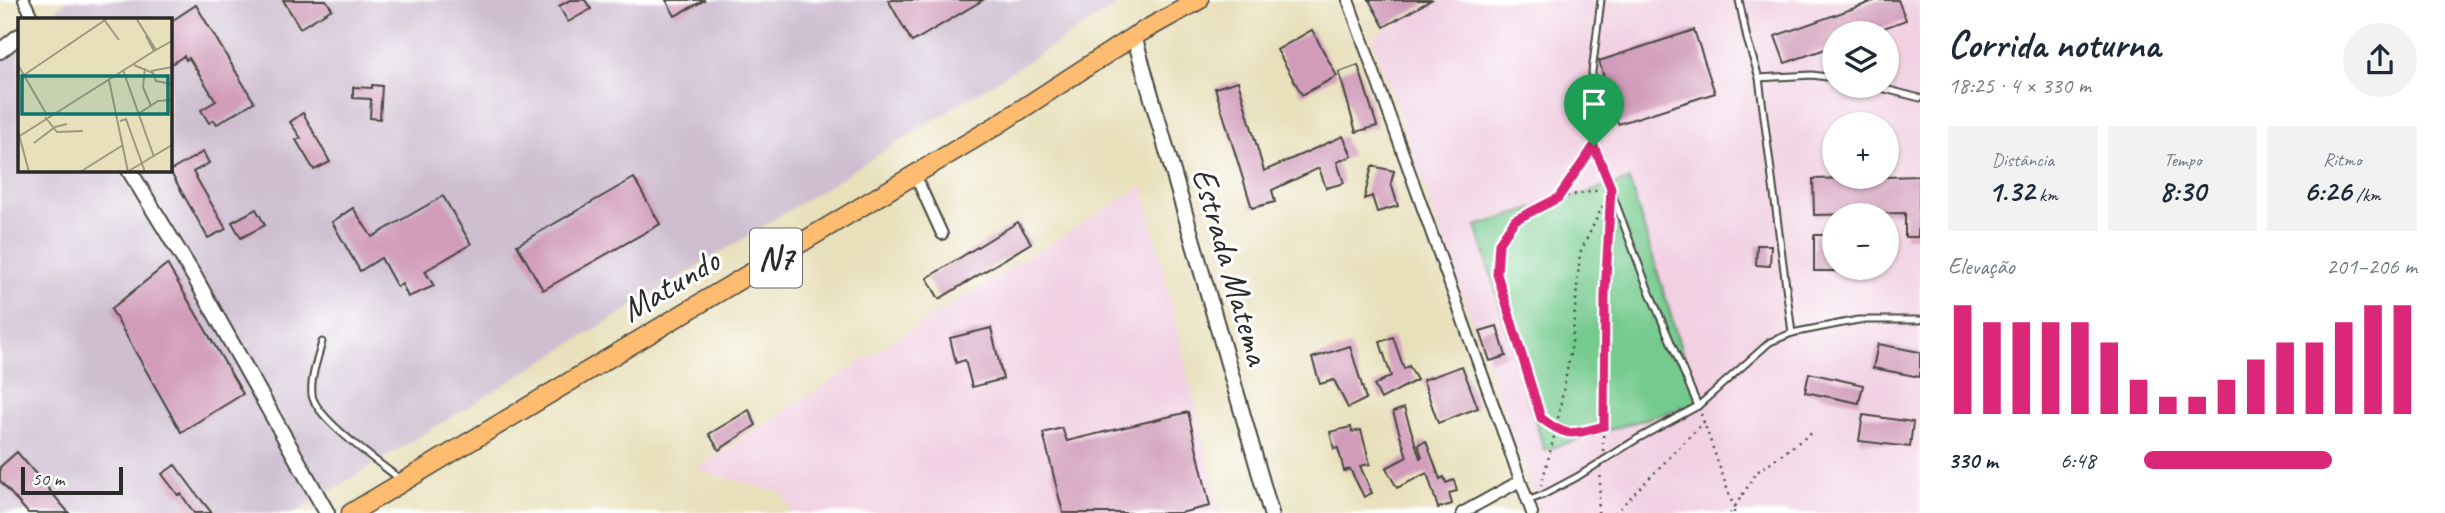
<!DOCTYPE html>
<html lang="pt">
<head>
<meta charset="utf-8">
<style>
	:root { --surface:#fff; --page:#f2f2f3; --text:#1f2937; --muted:#747a83; --accent:#db2777 }
	body { margin:0; font-family:Caveat,sans-serif; background:var(--page); color:var(--text); height:100vh; display:flex; flex-direction:column; font-size:26px; white-space:nowrap }
	* { box-sizing:border-box; margin:0 }
	p { font-size:23px; color:var(--muted) }
	.icon { flex:none; width:38px; height:38px; fill:none; stroke:currentColor; stroke-width:2; stroke-linecap:round; stroke-linejoin:round }
	.map { position:relative; flex:1; overflow:hidden }
	.panel { display:flex; flex-direction:column; background:var(--surface); width:525px }
	.panel>* { flex:none }
	.buttons { position:absolute; left:1822px; top:21px; display:grid; gap:14px }
	.buttons a { display:grid; place-items:center; width:77px; height:77px; border-radius:50%; background:var(--surface); box-shadow:0 2px 5px #0004; font-size:35px }
	.scale { position:absolute; left:21px; bottom:18px; width:102px; box-sizing:border-box; padding-left:7px; border:4px solid #2b2b2b; border-top:0; font-size:19px; line-height:24px; white-space:nowrap; color:#2b2b2b; -webkit-text-stroke:5px #fff; paint-order:stroke }
	.pin { position:absolute; display:grid; place-items:center; width:60px; height:60px; color:#fff; margin:-72px -30px; border-radius:50% 50% 50% 0; rotate:-45deg; box-shadow:0 0 7px #0007 }
	.pin .icon { rotate:45deg }
	.round { display:grid; place-items:center; flex:none; width:74px; height:74px; border-radius:37px; background:var(--page) }
	.overview { display:flex; align-items:center; justify-content:space-between; height:119px; padding:0 28px }
	h1 { font-size:38px; font-weight:700; line-height:52px }
	.metrics { display:grid; grid-template-columns:repeat(3,1fr); gap:10px; height:119px; padding:7px 28px }
	.metrics div { display:grid; align-content:center; border-radius:0px; background:var(--page); text-align:center }
	.metrics b { font-size:30px; font-weight:700 }
	.metrics small { font-size:19px; font-weight:400 }
	.metrics p { font-size:19px }
	.chart { height:196px; padding:14px 28px }
	.chart p { display:flex; justify-content:space-between }
	.chart svg { width:100%; height:126px; margin-top:7px; stroke:var(--accent); stroke-width:6 }
	ul { padding:0 28px; list-style:none; font-size:23px }
	li { display:grid; grid-template-columns:112px 84px 1fr; align-items:center; height:52px }
	li i { height:18px; border-radius:9px; background:var(--accent) }
	main { display:flex; flex:1; min-height:0 }
	.map>svg:first-child { display:block }
	.built { fill:#f1d0e2; fill-rule:evenodd }
	.industrial { fill:#cebed0 }
	.green { fill:#75ca8e; stroke:#507a5c; stroke-width:2 }
	.building { fill:#d19cba }
	.lines { fill:none; stroke-linecap:round; stroke-linejoin:round }
	.service-casing { stroke:#474641; stroke-width:9 }
	.minor-casing { stroke:#474641; stroke-width:14 }
	.tertiary-casing { stroke:#474641; stroke-width:18 }
	.primary-casing { stroke:#474641; stroke-width:21 }
	.path { stroke:#474641; stroke-width:2.5; stroke-dasharray:2 5; stroke-linecap:butt }
	.service { stroke:#fff; stroke-width:5 }
	.minor { stroke:#fff; stroke-width:10 }
	.tertiary { stroke:#fff; stroke-width:14 }
	.primary { stroke:#fdbc6f; stroke-width:18 }
	.route-casing { stroke:#fff; stroke-width:14 }
	.route { stroke:#db2777; stroke-width:9 }
	.labels { text-anchor:middle; dominant-baseline:central; stroke-width:6; stroke-linejoin:round; paint-order:stroke }
	.shield { fill:#fff; stroke:#6b6b6b; stroke-width:2 }
	.shield-label { font-size:33px; font-weight:bold; fill:#2b2b2b }
	.street-label { font-size:35px; fill:#2b2b2b; stroke:#fff }
	.inset-road { fill:none; stroke:#9c9881; stroke-width:2 }
	.view { fill:#0f766e; fill-opacity:0.15; stroke:#0f766e; stroke-width:3.5 }
	.inset-edge { fill:none; stroke:#2b2b2b; stroke-width:3.5 }
</style>
</head>
<body>
<main>
<div class="map">
<svg width="1920" height="513" viewBox="0 0 1920 513">
	<rect width="100%" height="100%" fill="#fff"/>
	<filter id="ink" filterUnits="userSpaceOnUse"><feTurbulence type="fractalNoise" baseFrequency=".0143" numOctaves="2"/><feDisplacementMap in="SourceGraphic" scale="14" xChannelSelector="R" yChannelSelector="G"/><feConvolveMatrix kernelMatrix="1 2 1 2 8 2 1 2 1" color-interpolation-filters="sRGB"/></filter>
	<filter id="wash" filterUnits="userSpaceOnUse"><feTurbulence type="fractalNoise" baseFrequency=".00686" numOctaves="4" result="noise"/><feDisplacementMap in="SourceGraphic" scale="28" xChannelSelector="R" yChannelSelector="G"/><feGaussianBlur stdDeviation="1.57" result="paint"/><feColorMatrix in="noise" values="0 0 0 0 0 0 0 0 0 0 0 0 0 0 0 0 0 1.4 0 .05"/><feComposite in="paint" operator="in"/></filter>
	<g filter="url(#wash)">
		<rect width="100%" height="100%" fill="#e8e0bb"/>
		<g class="built">
			<path d="M1435,0H1920V513H1540L1372,37ZM1834,33H1886V86H1834ZM1834,124H1886V177H1834ZM1834,215H1886V268H1834Z"/>
			<polygon points="1143,186 1221,513 791,513 784,494 696,469 913,328"/>
		</g>
		<polygon class="industrial" points="68,0 1126,0 746,237 294,513 0,513 0,60 19,43 19,170 170,170 170,19 46,19"/>
		<polygon class="green" points="1629,180 1698,403 1544,450 1476,226"/>
		<g id="blocks">
			<g class="building">
				<polygon points="283,0 326,0 332,9 300,28"/>
				<polygon points="570,0 585,0 591,9 568,22 559,6"/>
				<polygon points="666,0 705,0 675,16"/>
				<polygon points="888,0 983,0 912,42"/>
				<polygon points="1369,0 1431,0 1384,27"/>
				<polygon points="1877,0 1898,0 1906,20 1870,33 1834,33 1834,46 1785,63 1775,36"/>
				<polygon points="196,5 254,102 217,124 214,120 209,123 201,110 216,101 189,58 186,60 184,56 170,65 170,22"/>
				<polygon points="1312,30 1337,76 1302,95 1277,50"/>
				<polygon points="1694,30 1715,93 1618,124 1599,61"/>
				<polygon points="1358,65 1377,126 1356,132 1339,72"/>
				<polygon points="1238,81 1264,171 1343,136 1352,156 1337,162 1344,183 1326,188 1319,168 1272,190 1275,202 1252,208 1215,88"/>
				<polygon points="372,85 382,86 380,119 370,118 371,99 353,98 353,87 372,88"/>
				<polygon points="303,113 330,162 314,170 296,140 301,138 290,122"/>
				<polygon points="203,152 209,163 193,172 226,229 208,238 170,171"/>
				<polygon points="1372,166 1394,171 1391,183 1398,206 1377,212 1372,196 1364,199"/>
				<polygon points="1920,176 1918,237 1905,237 1905,213 1814,215 1813,179"/>
				<polygon points="634,178 660,224 543,290 517,245"/>
				<polygon points="443,196 471,244 425,271 434,286 408,297 402,284 397,287 381,258 360,271 332,222 353,208 372,237"/>
				<polygon points="256,209 265,225 241,238 232,222"/>
				<polygon points="1018,222 1031,243 939,299 927,278"/>
				<rect x="1814" y="235" width="20" height="36"/>
				<polygon points="1757,245 1771,245 1770,266 1756,265"/>
				<polygon points="167,264 243,394 181,432 111,309"/>
				<polygon points="1497,326 1506,356 1490,361 1480,331"/>
				<polygon points="991,328 1003,379 972,387 965,360 956,363 950,338"/>
				<polygon points="1393,337 1404,369 1409,366 1417,380 1381,399 1374,385 1391,376 1380,342"/>
				<polygon points="1878,344 1920,352 1920,377 1873,368"/>
				<polygon points="1350,346 1366,399 1348,408 1334,380 1320,384 1312,358"/>
				<polygon points="1462,366 1478,408 1438,423 1423,380"/>
				<polygon points="1809,373 1863,385 1859,403 1805,392"/>
				<polygon points="1404,408 1420,458 1422,457 1418,444 1426,441 1440,479 1444,477 1446,483 1454,480 1457,491 1449,493 1452,504 1438,508 1427,473 1397,488 1386,468 1407,457 1393,412"/>
				<polygon points="749,410 756,425 719,450 709,434"/>
				<polygon points="1188,412 1210,506 1180,513 1063,513 1043,433 1062,428 1067,441"/>
				<polygon points="1863,415 1913,422 1910,447 1859,441"/>
				<polygon points="1351,427 1352,432 1361,430 1370,464 1360,466 1372,493 1364,497 1350,469 1344,471 1338,448 1334,449 1330,432"/>
				<polygon points="17,452 69,513 28,513 0,481 0,467"/>
				<polygon points="175,465 198,496 212,513 194,513 181,494 178,495 162,474"/>
			</g>
		</g>
	</g>
	<g filter="url(#ink)">
		<use href="#blocks" fill-opacity="0" stroke="#474641" stroke-width="2"/>
		<g class="lines">
			<g class="service-casing">
				<g id="service">
					<polyline points="1601,0 1592,72 1596,120 1594,146 1647,286 1698,406"/>
					<polyline points="1739,0 1747,39 1759,78 1812,75 1834,78"/>
					<polyline points="1759,78 1792,333"/>
					<polyline points="1873,86 1920,98"/>
					<path d="M322,342C318,358 310,378 312,395C316,419 380,463 401,480"/>
					<polyline points="1527,501 1543,495 1577,477 1637,439 1698,406 1770,342 1792,333 1858,320 1920,320"/>
				</g>
			</g>
			<g class="minor-casing">
				<g id="minor">
					<polyline points="24,0 33,19"/>
					<polyline points="1348,0 1532,513"/>
					<polyline points="915,175 942,234"/>
					<polyline points="1462,513 1520,481"/>
				</g>
			</g>
			<g class="tertiary-casing">
				<g id="tertiary">
					<polyline points="1134,36 1271,513"/>
					<polyline points="0,51 19,36"/>
					<polyline points="129,170 194,276 327,513"/>
				</g>
			</g>
			<g class="primary-casing">
				<polyline id="primary" points="351,513 994,127 1134,36 1199,0"/>
			</g>
			<g class="path">
				<path d="M1588,154L1558,198L1515,220L1498,243L1497,274L1541,418C1568,439 1573,434 1604,426"/>
				<polyline points="1560,197 1601,190"/>
				<polyline points="1701,414 1734,508 1730,513"/>
				<polyline points="1603,451 1605,295 1610,216"/>
				<polyline points="1541,486 1556,429 1572,344 1580,253 1605,201"/>
				<polyline points="1598,513 1601,471"/>
				<polyline points="1615,513 1704,422"/>
				<polyline points="1734,513 1734,508 1757,472 1813,432"/>
			</g>
			<use href="#service" class="service"/>
			<use href="#minor" class="minor"/>
			<use href="#tertiary" class="tertiary"/>
			<use href="#primary" class="primary"/>
		</g>
	</g>
	<g class="lines" filter="url(#ink)">
		<g class="route-casing">
			<path id="route" d="M1594,146L1611,188L1605,295L1604,426C1573,434 1568,439 1541,418L1497,274L1499,243L1515,220L1558,198Z"/>
		</g>
		<use href="#route" class="route"/>
	</g>
	<g class="labels">
		<rect class="shield" x="750" y="228.5" width="52" height="59" rx="5"/>
		<g class="shield-label">
			<text x="776" y="258">N7</text>
		</g>
		<g class="street-label">
			<text transform="translate(1231 266) rotate(74)">Estrada Matema</text>
			<text transform="translate(670 285) rotate(-31)">Matundo</text>
		</g>
	</g>
	<g transform="translate(18 18)">
		<rect width="154" height="154" fill="#e8e0bb"/>
		<path class="inset-road" d="M118,0L138,32M87,3L101,22M128,18L136,33L154,23M0,47L29,97M116,47L135,55L138,63L154,66M127,50L125,69L133,88M105,52L136,139M133,53L154,49M6,57L90,0M91,62L110,154M120,96L140,83L154,82M27,99L39,114L65,113M102,103L108,101L127,154M0,113L11,154M0,119L136,33M16,125L37,109L49,106M62,154L105,127M109,154L154,127"/>
		<path class="view" d="M4,58H150V96H4Z"/>
		<rect width="154" height="154" class="inset-edge"/>
	</g>
</svg>
<div class="buttons">
<a><svg class="icon" aria-label="layers" viewBox="0 0 24 24"><path d="M12 4l9 5-9 5-9-5zM3 14l9 5 9-5"/></svg></a>
<a>+</a>
<a>−</a>
</div>
<div class="scale">50 m</div>
<div class="pin" style="left:1594px;top:146px;background:#1e9e55"><svg class="icon" aria-label="arrive" viewBox="0 0 24 24"><path d="M6 21V4h12l-3 4 3 4H6"/></svg></div>
</div>
<section class="panel">
<div class="overview"><div><h1>Corrida noturna</h1><p>18:25 · 4 × 330 m</p></div><a class="round"><svg class="icon" aria-label="share" viewBox="0 0 24 24"><path d="M12 15V3M7 8l5-5 5 5M5 13v7h14v-7"/></svg></a></div>
<div class="metrics">
<div><p>Distância</p><b>1.32<small> km</small></b></div>
<div><p>Tempo</p><b>8:30</b></div>
<div><p>Ritmo</p><b>6:26<small> /km</small></b></div>
</div>
<div class="chart"><p><span>Elevação</span>201–206 m</p>
<svg viewBox="0 0 160 44" preserveAspectRatio="none"><path d="M5 44V6M15 44V12M25 44V12M35 44V12M45 44V12M55 44V19M65 44V32M75 44V38M85 44V38M95 44V32M105 44V25M115 44V19M125 44V19M135 44V12M145 44V6M155 44V6"/></svg>
</div>
<ul>
<li><b>330 m</b>6:48<i style="width:69%"></i></li>
</ul>
</section>
</main>
</body>
</html>
